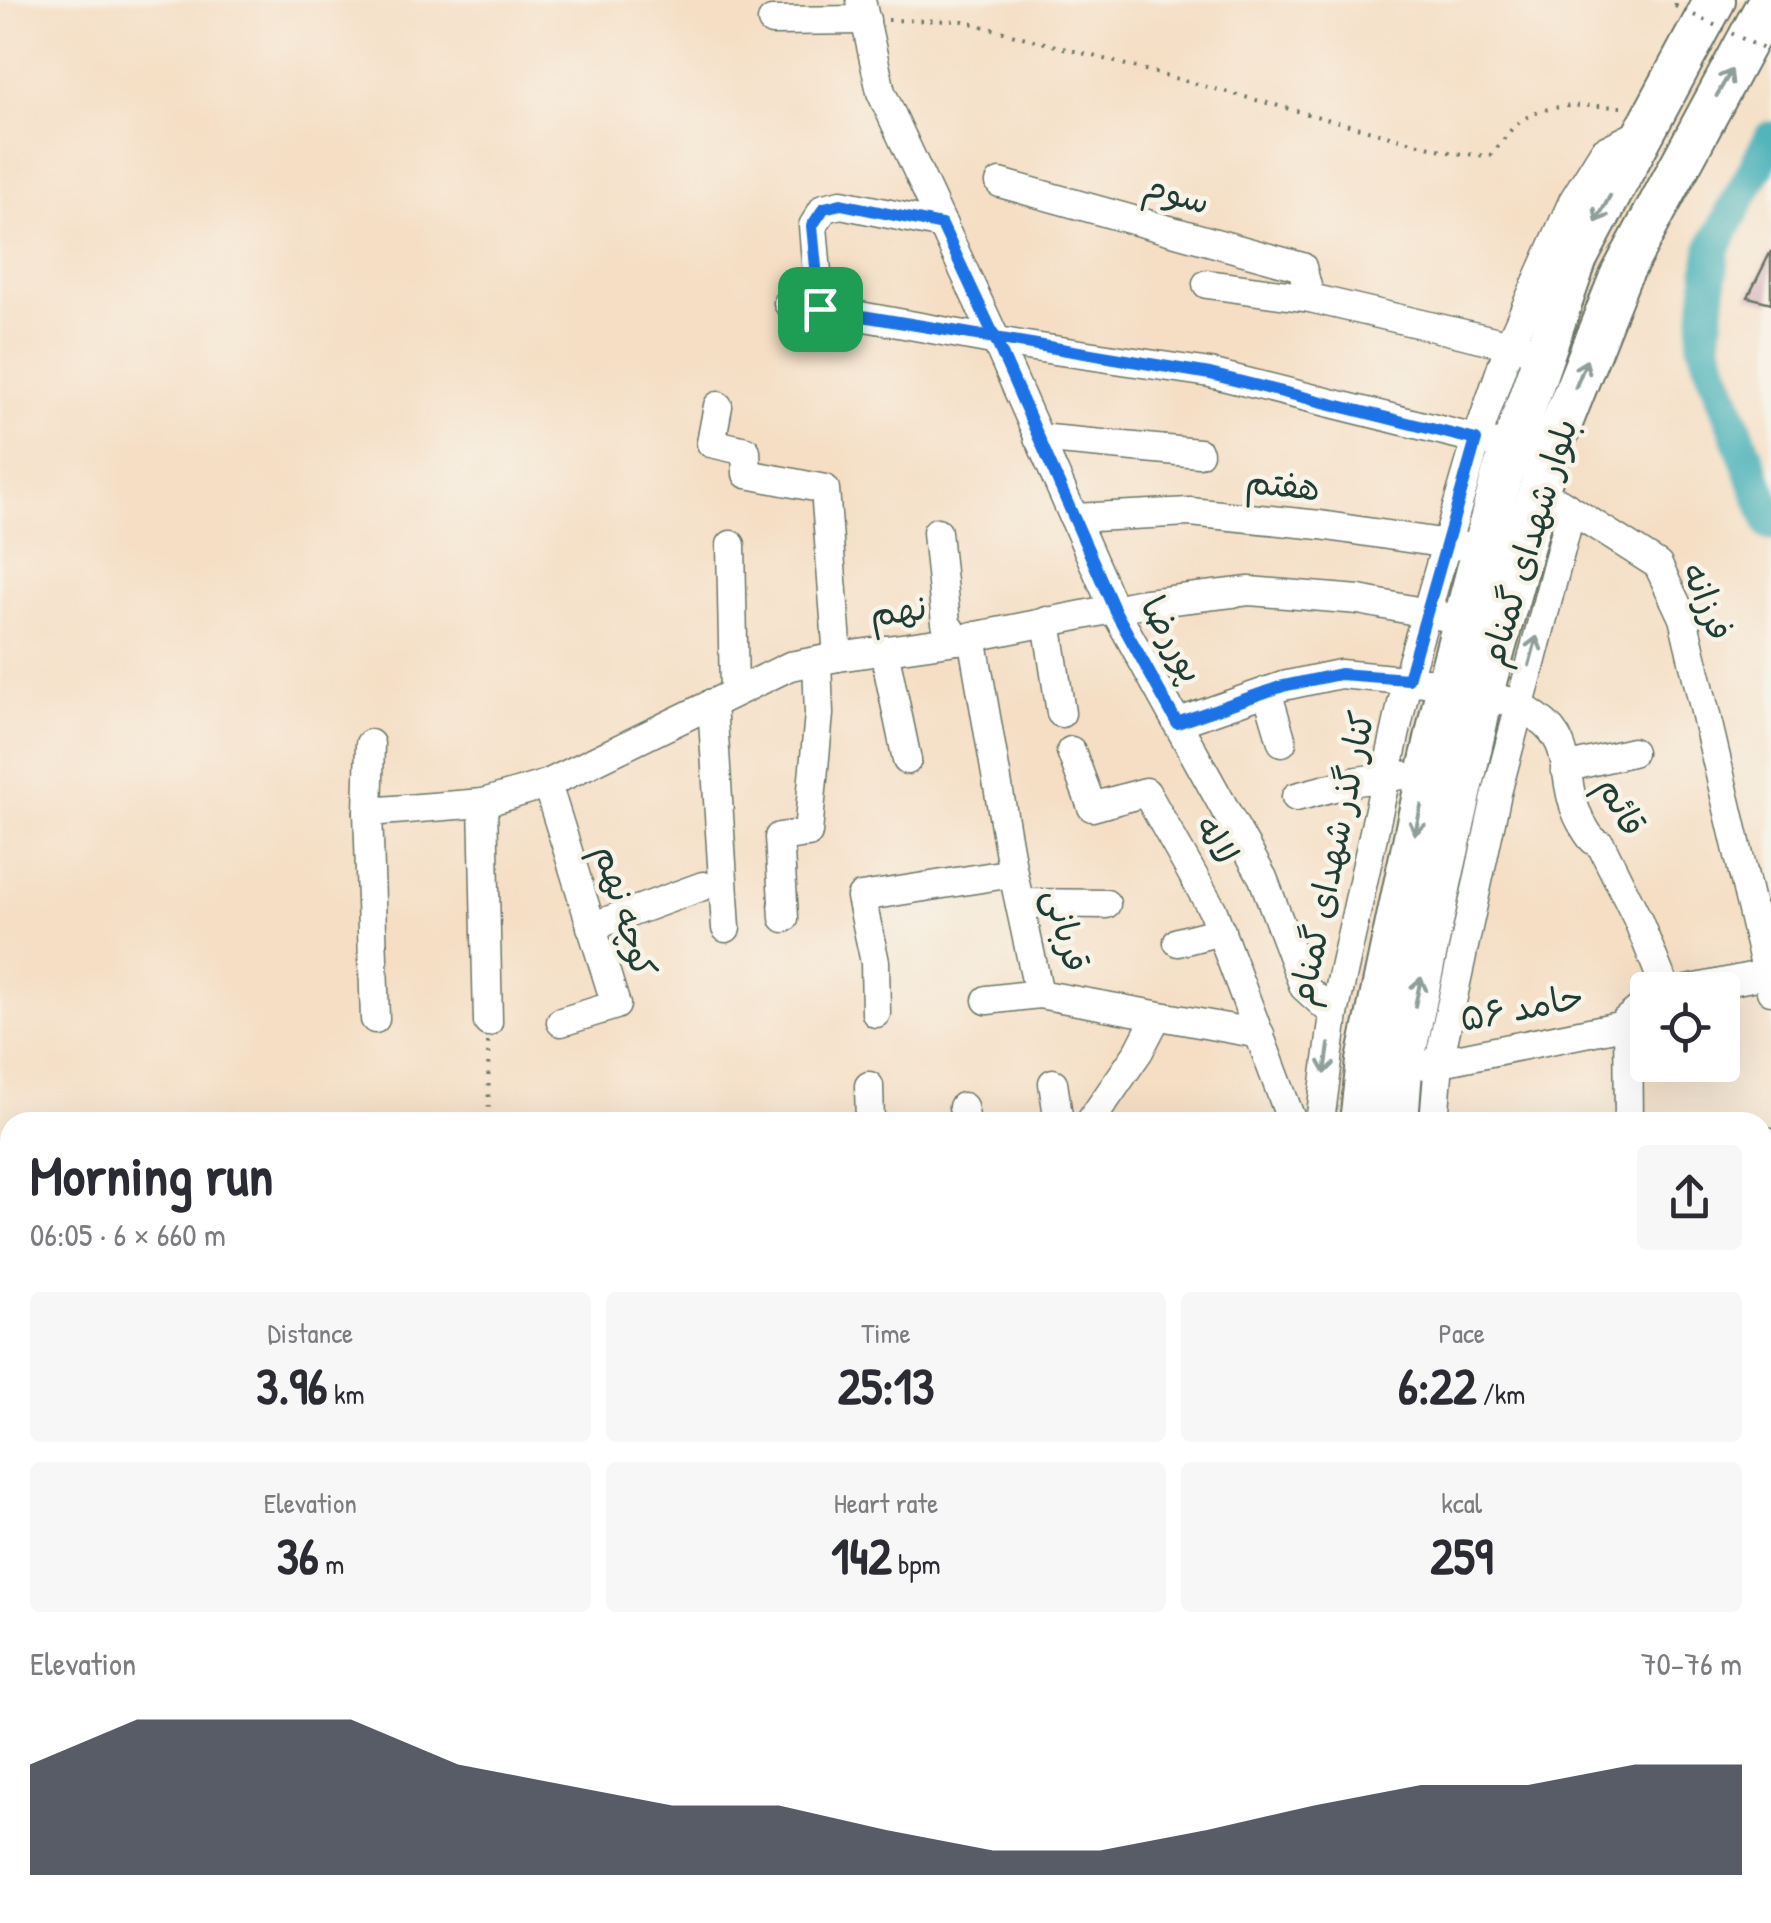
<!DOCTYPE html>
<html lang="en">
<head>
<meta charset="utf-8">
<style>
	:root { --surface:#fff; --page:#f7f7f7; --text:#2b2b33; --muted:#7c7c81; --accent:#111827 }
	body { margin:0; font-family:"Patrick Hand","Playpen Sans Arabic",sans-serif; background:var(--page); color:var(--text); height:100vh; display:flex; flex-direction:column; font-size:38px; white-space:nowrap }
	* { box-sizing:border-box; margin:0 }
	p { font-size:32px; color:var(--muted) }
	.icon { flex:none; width:55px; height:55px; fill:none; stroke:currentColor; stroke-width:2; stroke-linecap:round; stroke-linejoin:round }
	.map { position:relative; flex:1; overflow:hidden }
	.side { position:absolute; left:0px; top:1112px; width:1772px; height:812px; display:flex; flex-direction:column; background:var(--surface); border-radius:30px 30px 0 0; box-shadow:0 10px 40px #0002 }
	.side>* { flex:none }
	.buttons { position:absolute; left:1630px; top:972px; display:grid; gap:20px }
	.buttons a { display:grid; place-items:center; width:110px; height:110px; border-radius:10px; background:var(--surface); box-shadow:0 10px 40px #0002; font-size:50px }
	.pin { position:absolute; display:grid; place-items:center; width:85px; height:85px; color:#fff; margin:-42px; border-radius:20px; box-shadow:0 5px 15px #0006 }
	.round { display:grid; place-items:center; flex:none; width:105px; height:105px; border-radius:10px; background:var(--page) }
	.overview { display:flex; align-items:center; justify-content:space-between; height:170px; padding:0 30px }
	h1 { font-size:55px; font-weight:700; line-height:75px }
	.stats { display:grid; grid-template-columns:repeat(3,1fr); gap:15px; height:170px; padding:10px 30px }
	.stats div { display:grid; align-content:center; border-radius:10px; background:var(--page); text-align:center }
	.stats b { font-size:50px; font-weight:700 }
	.stats small { font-size:28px; font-weight:400 }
	.stats p { font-size:28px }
	.chart { height:280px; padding:20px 30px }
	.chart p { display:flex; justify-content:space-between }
	.chart svg { width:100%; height:180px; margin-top:10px; fill:var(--accent); opacity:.7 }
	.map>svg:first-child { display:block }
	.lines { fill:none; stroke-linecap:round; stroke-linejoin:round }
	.river { stroke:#3cadb6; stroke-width:35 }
	.building { fill:#c899ab }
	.minor-casing { stroke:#6a7566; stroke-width:31 }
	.highway-casing { stroke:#6a7566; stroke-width:44 }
	.path { stroke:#6a7566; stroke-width:4; stroke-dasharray:2.5 8; stroke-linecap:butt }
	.minor { stroke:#fff; stroke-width:28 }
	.highway { stroke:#fff; stroke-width:40 }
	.path-bridge { stroke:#6a7566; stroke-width:4; stroke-dasharray:2.5 8; stroke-linecap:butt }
	.oneway { stroke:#8f9e9a }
	.route-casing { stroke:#fff; stroke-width:20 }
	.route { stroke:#1a73e8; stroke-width:12 }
	.labels { text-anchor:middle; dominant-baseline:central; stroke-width:9; stroke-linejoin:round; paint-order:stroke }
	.street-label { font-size:35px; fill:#1f3d34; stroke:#f7f3e8 }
</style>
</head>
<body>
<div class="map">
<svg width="1771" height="1923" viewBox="0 0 1771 1923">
	<rect width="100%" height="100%" fill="#f7f3e8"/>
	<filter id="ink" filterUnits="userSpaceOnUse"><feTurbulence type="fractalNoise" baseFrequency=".01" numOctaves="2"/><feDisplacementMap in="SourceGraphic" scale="20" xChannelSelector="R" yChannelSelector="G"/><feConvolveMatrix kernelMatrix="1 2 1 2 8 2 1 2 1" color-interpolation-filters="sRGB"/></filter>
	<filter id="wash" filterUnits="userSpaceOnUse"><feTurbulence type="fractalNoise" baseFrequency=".0048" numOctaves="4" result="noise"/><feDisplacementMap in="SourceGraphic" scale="40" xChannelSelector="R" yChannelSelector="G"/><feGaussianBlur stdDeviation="2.25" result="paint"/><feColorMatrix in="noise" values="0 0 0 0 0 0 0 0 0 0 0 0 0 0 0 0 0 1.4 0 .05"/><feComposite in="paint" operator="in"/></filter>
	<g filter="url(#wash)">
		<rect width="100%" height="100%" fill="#f5dec4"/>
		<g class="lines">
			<polyline class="river" points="1771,138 1713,249 1704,345 1771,523"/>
		</g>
		<g id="blocks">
			<polygon class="building" points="1771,251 1771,303 1748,297"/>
		</g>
	</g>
	<g filter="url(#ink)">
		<use href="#blocks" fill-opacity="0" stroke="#6a7566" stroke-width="2.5"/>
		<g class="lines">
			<g class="minor-casing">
				<g id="minor">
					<polyline points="861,0 881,92 995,338 1114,609 1263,878 1304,987 1334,1014"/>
					<polyline points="772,21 866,20"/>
					<polyline points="1000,183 1302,267 1310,298"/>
					<polyline points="1207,284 1310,298 1524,348"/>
					<polyline points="788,303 1020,345 1210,373 1492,443"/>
					<polyline points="820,309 813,226 824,208 841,204 943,225"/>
					<polyline points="718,406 711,443 746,451 747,474 825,489 838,657"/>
					<polyline points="1038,438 1199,453"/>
					<polyline points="1559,502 1658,565 1683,618 1771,991"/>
					<polyline points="1074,518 1190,512 1320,525 1461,546"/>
					<polyline points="937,532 946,623 957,640"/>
					<polyline points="731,545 734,691"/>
					<polyline points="1047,621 1061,713"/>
					<polyline points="972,636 1013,873 1039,994 1260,1034"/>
					<polyline points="884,650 907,760"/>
					<polyline points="1267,691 1282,742"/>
					<path d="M1503,700C1517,703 1526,709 1538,718C1577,745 1559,782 1581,822C1587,832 1590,840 1601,845L1637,918L1666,990"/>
					<polyline points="712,703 726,928"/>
					<polyline points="1177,723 1283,686 1340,674 1447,684"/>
					<polyline points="370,744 368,812 375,1019"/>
					<polyline points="1071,751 1092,807 1146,792 1212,909 1292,1122"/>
					<polyline points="1565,768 1632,752"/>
					<polyline points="547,784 616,1005 561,1022"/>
					<polyline points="1296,797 1357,781 1402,775"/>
					<polyline points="483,803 488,1022"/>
					<polyline points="368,812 483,803 547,784 790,666 838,657 957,640 1138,604 1249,591 1359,600 1463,620"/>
					<polyline points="1020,903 1106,904"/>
					<polyline points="784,918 779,837 808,833 819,714 817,661"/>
					<polyline points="591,927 703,886"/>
					<polyline points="1178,942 1221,931"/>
					<polyline points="1687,990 1771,973"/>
					<polyline points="987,1000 1039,994"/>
					<polyline points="876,1013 875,962 861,897 1013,873"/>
					<polyline points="1628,1019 1629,1122"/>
					<polyline points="1426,1065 1619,1026 1648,1002"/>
					<polyline points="1053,1083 1059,1122"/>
					<polyline points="869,1086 870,1122"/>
					<polyline points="963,1107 966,1122"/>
					<polyline points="1090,1122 1139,1051 1157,1016"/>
					<polyline points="1320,1122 1334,1014 1409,672 1477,439 1510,343 1573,201 1604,151 1645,131"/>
					<polyline points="1434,1122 1439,1062 1497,793 1571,511"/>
					<polyline points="1762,1143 1771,1142"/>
					<polyline points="1762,1301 1771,1304"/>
					<polyline points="1762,1455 1771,1458"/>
					<polyline points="1762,1608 1771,1612"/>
					<polyline points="1762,1667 1771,1643"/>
					<polyline points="1762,1700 1771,1705"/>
					<polyline points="1762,1887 1771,1889"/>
					<polyline points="359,1915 370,1923"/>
					<polyline points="714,1915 714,1923"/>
					<polyline points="855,1915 857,1923"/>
					<polyline points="1464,1915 1464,1923"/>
					<polyline points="1735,1915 1736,1923"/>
					<polyline points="1082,1921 1082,1915"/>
					<polyline points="324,1923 325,1915"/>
					<polyline points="589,1923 591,1915"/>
					<polyline points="1203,1923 1204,1915"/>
					<polyline points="1328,1923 1330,1915"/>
					<polyline points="1590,1923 1591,1915"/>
				</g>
			</g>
			<g class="highway-casing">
				<g id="highway">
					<polyline points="1360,1122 1367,1061 1427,775 1450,672 1502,475 1577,258 1715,0"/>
					<polyline points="1398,1122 1402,1069 1442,879 1487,678 1548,458 1620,277 1769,0"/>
					<polyline points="1391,1915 1391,1923"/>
					<polyline points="1427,1915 1427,1923"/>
				</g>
			</g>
			<g class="path">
				<polyline points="1675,6 1677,0"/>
				<path d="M888,20L963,21L1453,153L1489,156C1500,147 1505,135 1515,126C1543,100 1587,106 1622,107"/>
				<polyline points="488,1042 489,1122"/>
			</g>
			<use href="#minor" class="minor"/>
			<use href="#highway" class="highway"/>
			<polyline class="path-bridge" points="1675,6 1770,52"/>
		</g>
		<defs><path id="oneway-shaft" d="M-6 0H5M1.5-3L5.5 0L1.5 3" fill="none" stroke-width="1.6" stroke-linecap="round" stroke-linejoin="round" transform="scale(2.5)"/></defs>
		<g class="oneway">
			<use href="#oneway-shaft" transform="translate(1724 83) rotate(-60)"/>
			<use href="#oneway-shaft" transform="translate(1603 209) rotate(118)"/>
			<use href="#oneway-shaft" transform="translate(1581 374) rotate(-68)"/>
			<use href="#oneway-shaft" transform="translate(1533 651) rotate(-75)"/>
			<use href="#oneway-shaft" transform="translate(1418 820) rotate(102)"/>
			<use href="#oneway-shaft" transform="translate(1418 992) rotate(-78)"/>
			<use href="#oneway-shaft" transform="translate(1327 1059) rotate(98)"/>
		</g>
	</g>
	<g class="lines" filter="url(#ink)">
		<g class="route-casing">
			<polyline id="route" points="820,309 995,338 1114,609 1177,723 1283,686 1340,674 1408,679 1476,440 1210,374 995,338 942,225 841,204 824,208 812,226 820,309"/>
		</g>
		<use href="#route" class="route"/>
	</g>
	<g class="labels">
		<g class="street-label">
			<text transform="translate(1177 193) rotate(16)">سوم</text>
			<text transform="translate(1283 484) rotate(6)">هفتم</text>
			<text transform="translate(1528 542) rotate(-73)">بلوار شهدای گمنام</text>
			<text transform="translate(1708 601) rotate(68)">فرزانه</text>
			<text transform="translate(898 610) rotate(-8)">نهم</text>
			<text transform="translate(1173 639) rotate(61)">پوررضا</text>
			<text transform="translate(1622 806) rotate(62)">قائم</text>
			<text transform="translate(1217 840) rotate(60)">لاله</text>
			<text transform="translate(1331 858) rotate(-78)">کنار گذر شهدای گمنام</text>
			<text transform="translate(626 911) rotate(73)">کوچه نهم</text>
			<text transform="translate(1067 930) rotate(75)">قربانی</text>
			<text transform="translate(1521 1007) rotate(-11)">حامد ۵۶</text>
		</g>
	</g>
</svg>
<div class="buttons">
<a><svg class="icon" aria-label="locate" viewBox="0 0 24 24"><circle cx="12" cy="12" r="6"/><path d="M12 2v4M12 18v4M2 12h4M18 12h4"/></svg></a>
</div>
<div class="pin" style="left:820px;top:309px;background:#1e9e55"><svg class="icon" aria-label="arrive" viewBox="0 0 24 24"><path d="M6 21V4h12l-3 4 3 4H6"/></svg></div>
<section class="side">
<div class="overview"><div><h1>Morning run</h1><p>06:05 · 6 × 660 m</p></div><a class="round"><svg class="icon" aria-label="share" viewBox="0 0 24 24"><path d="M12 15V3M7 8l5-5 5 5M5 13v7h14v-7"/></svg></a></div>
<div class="stats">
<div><p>Distance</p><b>3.96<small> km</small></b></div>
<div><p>Time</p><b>25:13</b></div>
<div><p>Pace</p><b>6:22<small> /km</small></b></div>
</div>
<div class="stats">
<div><p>Elevation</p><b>36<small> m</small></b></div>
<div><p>Heart rate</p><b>142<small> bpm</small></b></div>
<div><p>kcal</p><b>259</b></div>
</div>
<div class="chart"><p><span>Elevation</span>70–76 m</p>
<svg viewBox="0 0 160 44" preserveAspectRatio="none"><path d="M0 44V17L10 6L20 6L30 6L40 17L50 22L60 27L70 27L80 33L90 38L100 38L110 33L120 27L130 22L140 22L150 17L160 17V44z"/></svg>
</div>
</section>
</div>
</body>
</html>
